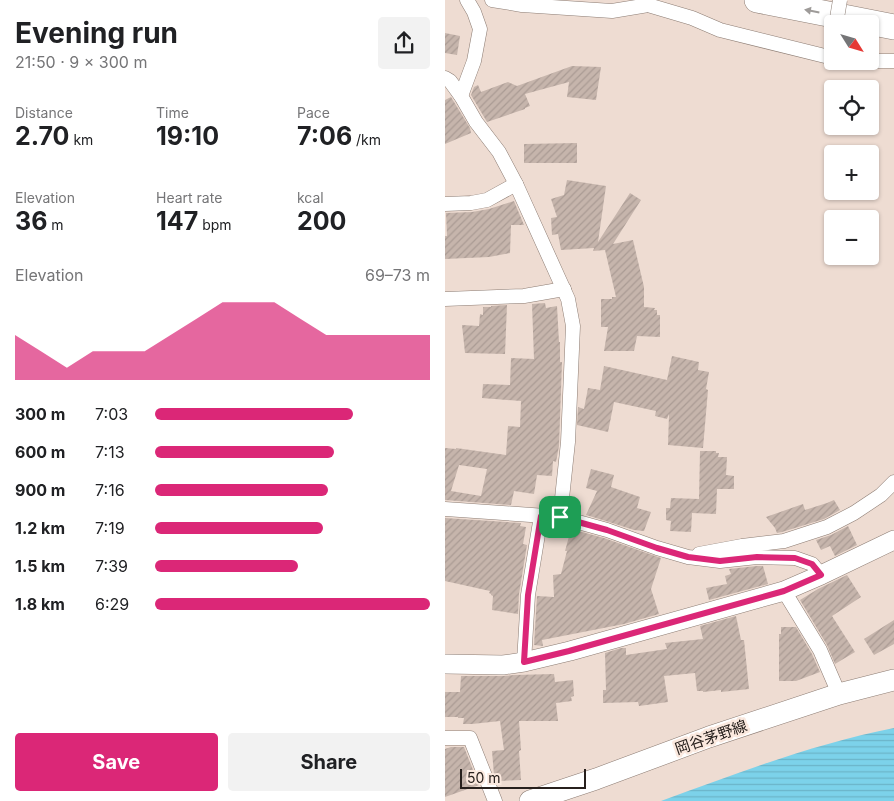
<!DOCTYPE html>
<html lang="en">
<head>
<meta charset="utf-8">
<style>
	:root { --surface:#fff; --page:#f2f2f2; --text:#202124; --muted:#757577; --accent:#db2777 }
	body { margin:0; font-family:Inter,"Noto Sans JP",sans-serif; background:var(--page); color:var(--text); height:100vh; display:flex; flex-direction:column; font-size:19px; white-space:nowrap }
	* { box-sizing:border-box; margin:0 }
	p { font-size:16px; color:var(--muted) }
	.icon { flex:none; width:28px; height:28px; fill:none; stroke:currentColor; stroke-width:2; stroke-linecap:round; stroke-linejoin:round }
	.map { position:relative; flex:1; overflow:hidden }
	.drawer { display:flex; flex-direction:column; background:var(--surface); width:445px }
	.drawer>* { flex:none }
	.needle { width:32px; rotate:127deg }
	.fabs { position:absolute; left:379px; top:15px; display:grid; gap:10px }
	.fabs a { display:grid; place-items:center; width:55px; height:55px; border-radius:5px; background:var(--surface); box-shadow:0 1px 4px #0004; font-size:25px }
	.scale { position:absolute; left:15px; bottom:12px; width:126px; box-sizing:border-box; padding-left:5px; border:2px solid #27201d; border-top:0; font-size:14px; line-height:18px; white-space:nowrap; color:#27201d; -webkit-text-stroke:4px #fbe9df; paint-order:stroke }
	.pin { position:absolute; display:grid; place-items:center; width:42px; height:42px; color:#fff; margin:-21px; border-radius:10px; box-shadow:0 2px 8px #0006 }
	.round { display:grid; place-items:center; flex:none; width:52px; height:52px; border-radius:5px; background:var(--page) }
	.head { display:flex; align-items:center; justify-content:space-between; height:85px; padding:0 15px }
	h1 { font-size:28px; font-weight:700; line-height:38px }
	.figures { display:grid; grid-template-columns:repeat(3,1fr); gap:8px; height:85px; padding:5px 15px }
	.figures div { display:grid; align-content:center }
	.figures b { font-size:25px; font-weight:700 }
	.figures small { font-size:14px; font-weight:400 }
	.figures p { font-size:14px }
	.chart { height:140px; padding:10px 15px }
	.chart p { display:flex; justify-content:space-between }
	.chart svg { width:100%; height:90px; margin-top:5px; fill:var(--accent); opacity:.7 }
	.button { display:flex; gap:10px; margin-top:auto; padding:10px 15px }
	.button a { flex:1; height:58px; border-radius:5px; background:var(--accent); color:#fff; font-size:20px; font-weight:700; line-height:58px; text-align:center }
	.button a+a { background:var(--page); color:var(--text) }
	ul { padding:0 15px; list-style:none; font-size:16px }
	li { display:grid; grid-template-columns:80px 60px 1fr; align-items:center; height:38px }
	li i { height:12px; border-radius:6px; background:var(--accent) }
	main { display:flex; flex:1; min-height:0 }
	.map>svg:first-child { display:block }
	.water { fill:url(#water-rules) }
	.building { fill:url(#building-hatch); fill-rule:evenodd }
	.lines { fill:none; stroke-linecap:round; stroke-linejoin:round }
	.street-casing { stroke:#8c7c73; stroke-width:15 }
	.secondary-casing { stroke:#8c7c73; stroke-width:20 }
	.primary-casing { stroke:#8c7c73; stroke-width:22 }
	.highway-casing { stroke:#8c7c73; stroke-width:26 }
	.street { stroke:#fff; stroke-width:14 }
	.secondary { stroke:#fff; stroke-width:19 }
	.primary { stroke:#fff; stroke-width:21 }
	.highway { stroke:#fff; stroke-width:25 }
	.street-bridge-casing { stroke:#8c7c73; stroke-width:15; stroke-linecap:butt }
	.street-bridge { stroke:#fff; stroke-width:14 }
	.oneway { fill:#9e9b99 }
	.route-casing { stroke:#fff; stroke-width:10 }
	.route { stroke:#db2777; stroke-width:6 }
	.labels { text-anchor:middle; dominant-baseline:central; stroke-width:5; stroke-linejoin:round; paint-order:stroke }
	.street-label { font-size:15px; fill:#27201d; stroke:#fbe9df }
</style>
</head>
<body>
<main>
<section class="drawer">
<div class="head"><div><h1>Evening run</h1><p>21:50 · 9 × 300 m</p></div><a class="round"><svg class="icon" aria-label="share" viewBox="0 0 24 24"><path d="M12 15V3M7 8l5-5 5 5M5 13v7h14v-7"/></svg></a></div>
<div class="figures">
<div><p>Distance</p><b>2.70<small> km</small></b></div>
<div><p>Time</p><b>19:10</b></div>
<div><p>Pace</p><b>7:06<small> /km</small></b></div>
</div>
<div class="figures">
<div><p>Elevation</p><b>36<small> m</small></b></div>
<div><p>Heart rate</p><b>147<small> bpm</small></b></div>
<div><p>kcal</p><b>200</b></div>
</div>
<div class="chart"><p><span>Elevation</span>69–73 m</p>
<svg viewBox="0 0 160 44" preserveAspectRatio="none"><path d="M0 44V22L10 30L20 38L30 30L40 30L50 30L60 22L70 14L80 6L90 6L100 6L110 14L120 22L130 22L140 22L150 22L160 22V44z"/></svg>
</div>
<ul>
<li><b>300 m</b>7:03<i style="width:72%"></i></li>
<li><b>600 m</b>7:13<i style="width:65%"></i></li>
<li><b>900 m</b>7:16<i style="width:63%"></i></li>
<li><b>1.2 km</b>7:19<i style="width:61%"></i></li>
<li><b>1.5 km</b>7:39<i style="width:52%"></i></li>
<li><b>1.8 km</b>6:29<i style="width:100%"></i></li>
</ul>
<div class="button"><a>Save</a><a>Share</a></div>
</section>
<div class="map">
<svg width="449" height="801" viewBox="0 0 449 801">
	<defs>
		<pattern id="water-rules" width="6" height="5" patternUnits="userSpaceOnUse" patternTransform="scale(1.25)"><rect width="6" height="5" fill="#7cd2ea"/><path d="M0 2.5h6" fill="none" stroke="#6bb4c8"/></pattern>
		<pattern id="building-hatch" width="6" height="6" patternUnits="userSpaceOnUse" patternTransform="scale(1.25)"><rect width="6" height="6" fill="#c6b5ac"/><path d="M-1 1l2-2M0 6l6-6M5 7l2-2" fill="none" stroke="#aa9b94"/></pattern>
	</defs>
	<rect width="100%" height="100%" fill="#eedcd2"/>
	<path class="water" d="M449,728V801H216C293,773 368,744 449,728Z"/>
	<g class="building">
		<polygon points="0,33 15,36 12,55 0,53"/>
		<polygon points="127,66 156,67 151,100 122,97 124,82 80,94 85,106 80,108 80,109 42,122 26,95 29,87 33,85 36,92 63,82 72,86"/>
		<polygon points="6,97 25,128 26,133 0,144 0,100"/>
		<polygon points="132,143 132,163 79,163 79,144"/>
		<polygon points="122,180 161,186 153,242 185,193 196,200 168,244 188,240 199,287 199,307 210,308 209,310 212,310 212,315 215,315 215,337 192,336 189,351 159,351 163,327 156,327 156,299 167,299 167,297 171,297 160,250 148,251 149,248 116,250 113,234 107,235 106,218 112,217 106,199 119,195"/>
		<polygon points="69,201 79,225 66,225 65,253 44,257 0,259 0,236 2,236 1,213 27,212 44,209"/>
		<path d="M100,303L101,308L112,306L114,342H115V362H117L114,446L111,462L108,461L107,476L92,475L89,494L69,491L66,505L0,500V448L11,449V448L61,455L63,426L75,427L76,401L37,398L38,384L65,385L66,358L89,359L87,304ZM14,465L42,469L36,496L6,491Z"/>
		<polygon points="62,305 60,354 20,353 17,325 34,326 35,314 38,315 38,307 46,307 46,306"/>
		<polygon points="227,356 254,362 253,370 264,372 261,389 263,390 258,448 223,445 224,414 222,419 210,416 211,411 169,402 163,432 132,425 133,407 139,409 143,388 155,390 159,366 222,380"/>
		<polygon points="255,451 271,451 271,453 274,453 273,457 282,457 281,475 289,476 289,489 272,489 271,514 247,513 246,532 225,531 226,521 221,520 221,508 225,508 226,498 254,499"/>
		<polygon points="146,469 169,475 166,487 195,497 192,508 206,512 199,531 189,530 164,522 141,515 152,491 141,488"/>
		<polygon points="389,500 395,510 379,519 337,532 332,533 330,528 321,517 358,504 360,510 382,503"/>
		<polygon points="0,518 76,523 75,526 81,527 78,544 82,545 74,594 73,614 47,610 48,596 46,595 46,594 44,593 45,591 0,581"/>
		<polygon points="403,526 412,545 390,556 385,546 376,550 371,540 386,535"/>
		<polygon points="126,529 159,538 216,558 206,589 214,614 179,624 97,640 98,646 89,645 92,596 109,597 108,575 116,574 122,551 120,551"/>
		<polygon points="312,566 318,566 323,584 264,600 261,588 282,584 280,576 286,574 284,569"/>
		<polygon points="402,575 416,597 387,616 410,652 390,664 382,645 355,600 373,589"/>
		<polygon points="291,616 296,640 299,640 304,689 276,692 276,690 258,692 258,691 252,691 250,673 219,676 223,702 194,706 193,702 158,703 158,690 161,690 160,653 176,648 181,648 181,655 222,649 220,643 258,639 255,626"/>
		<polygon points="449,620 449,644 429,655 419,639"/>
		<polygon points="336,627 351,627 367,654 375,672 351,681 334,681 334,634 336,634"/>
		<polygon points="109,674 110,682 128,680 129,696 126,697 127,701 111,703 113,721 74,721 76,750 74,751 76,780 52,781 49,775 47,751 59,750 55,721 27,724 18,724 19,718 13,718 13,717 0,717 0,692 15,692 16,676 58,676 70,675"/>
		<polygon points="6,747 19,747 34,785 0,797 0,749"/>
	</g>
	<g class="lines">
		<g class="street-casing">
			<g id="street">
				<polyline points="47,0 77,5 167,11 203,5 247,18 275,30 388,58"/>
				<polyline points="385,58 388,41"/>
				<polyline points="425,61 449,61"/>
				<polyline points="0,78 5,81 16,96 31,122 54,152 71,184 123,299 128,326 123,442 115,517"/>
				<polyline points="16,96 29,61 35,29 29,12 22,0"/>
				<polyline points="0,204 26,203 42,200 71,184"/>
				<polyline points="0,299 79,296 119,289"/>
				<polyline points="0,509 115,517 162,530 212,548 243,557 275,561 312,557 350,558 367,564 376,575"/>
				<polyline points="254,554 297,546 339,541 382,527 409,513 436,495 449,482"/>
				<polyline points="339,591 375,650 394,694"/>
				<polyline points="79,662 83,595 96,516"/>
				<polyline points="0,738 25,738 50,801"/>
			</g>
		</g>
		<g class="secondary-casing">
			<polyline id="secondary" points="0,664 58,665 79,662 125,651 339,591 376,575 449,540"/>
		</g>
		<g class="primary-casing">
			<polyline id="primary" points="85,801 151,779 264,737 394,694 449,680"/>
		</g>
		<g class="highway-casing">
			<polyline id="highway" points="312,0 449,27"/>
		</g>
		<use href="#street" class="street"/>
		<use href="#secondary" class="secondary"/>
		<use href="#primary" class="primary"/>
		<use href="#highway" class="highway"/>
		<g class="street-bridge-casing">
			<polyline id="street-bridge" points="391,24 395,0"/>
		</g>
		<use href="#street-bridge" class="street-bridge"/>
	</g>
	<defs><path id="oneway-solid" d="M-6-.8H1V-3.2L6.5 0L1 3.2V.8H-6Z" transform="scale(1.25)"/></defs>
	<use class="oneway" href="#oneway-solid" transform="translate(367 11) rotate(-169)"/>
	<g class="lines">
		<g class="route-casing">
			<polygon id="route" points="96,516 115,517 162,530 212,548 243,557 275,561 312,557 350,558 367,564 376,575 339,591 124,651 79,662 83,595"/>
		</g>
		<use href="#route" class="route"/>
	</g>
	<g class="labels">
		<g class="street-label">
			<text transform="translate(266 737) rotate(-19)">岡谷茅野線</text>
		</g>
	</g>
</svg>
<div class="fabs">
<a><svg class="needle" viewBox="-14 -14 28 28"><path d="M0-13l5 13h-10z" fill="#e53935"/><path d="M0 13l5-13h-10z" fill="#757577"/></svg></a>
<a><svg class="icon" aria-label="locate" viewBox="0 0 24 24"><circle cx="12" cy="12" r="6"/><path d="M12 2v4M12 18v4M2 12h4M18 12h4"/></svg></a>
<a>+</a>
<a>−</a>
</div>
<div class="scale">50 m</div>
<div class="pin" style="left:115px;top:517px;background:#1e9e55"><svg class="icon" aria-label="arrive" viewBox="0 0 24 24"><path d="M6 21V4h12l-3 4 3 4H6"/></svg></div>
</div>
</main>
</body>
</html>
